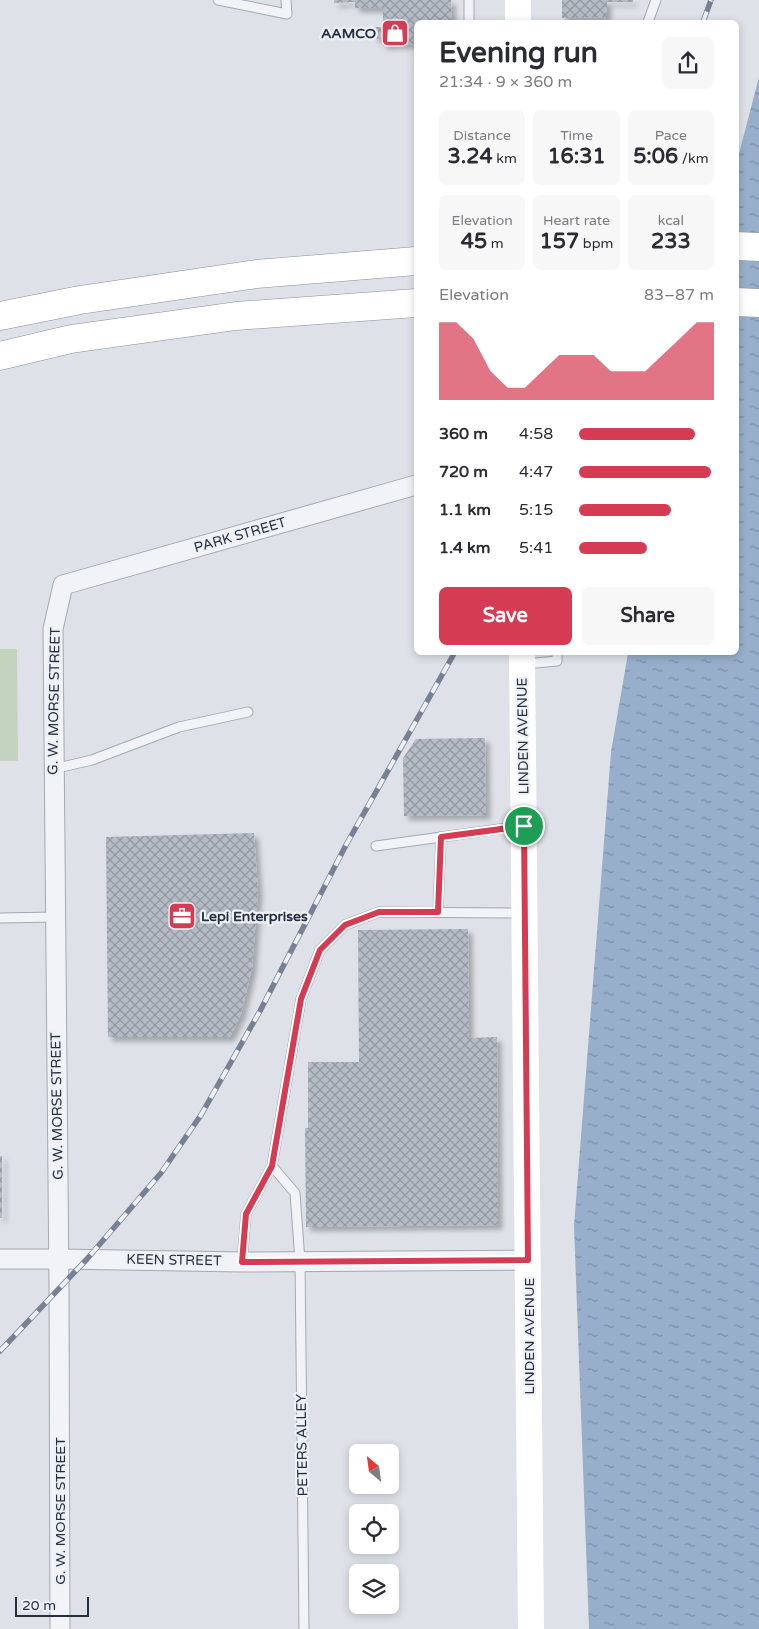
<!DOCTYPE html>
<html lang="en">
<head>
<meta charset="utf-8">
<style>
	:root { --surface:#fff; --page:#f7f7f7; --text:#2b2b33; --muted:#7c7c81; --accent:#d53b52 }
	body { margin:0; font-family:"Varela Round",sans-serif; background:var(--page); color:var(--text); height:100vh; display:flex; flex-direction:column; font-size:19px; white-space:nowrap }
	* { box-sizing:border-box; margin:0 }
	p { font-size:16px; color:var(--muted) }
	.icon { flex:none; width:28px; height:28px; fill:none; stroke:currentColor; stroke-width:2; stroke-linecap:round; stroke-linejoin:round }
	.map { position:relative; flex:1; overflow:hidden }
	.side { position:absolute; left:414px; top:20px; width:325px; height:635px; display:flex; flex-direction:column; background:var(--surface); border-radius:8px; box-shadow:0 2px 8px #0003 }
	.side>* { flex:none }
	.needle { width:32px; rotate:331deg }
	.buttons { position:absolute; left:349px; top:1444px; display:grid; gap:10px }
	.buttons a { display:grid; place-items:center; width:50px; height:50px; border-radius:8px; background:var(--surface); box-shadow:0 2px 8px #0003; font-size:25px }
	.scale { position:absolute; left:15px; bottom:12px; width:74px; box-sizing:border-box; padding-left:5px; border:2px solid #262f40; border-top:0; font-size:14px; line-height:18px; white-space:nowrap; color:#262f40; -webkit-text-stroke:4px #edf1f6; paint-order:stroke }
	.pin { position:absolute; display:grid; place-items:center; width:42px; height:42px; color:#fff; margin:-21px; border:2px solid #fff; border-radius:50%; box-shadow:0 1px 5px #0007 }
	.round { display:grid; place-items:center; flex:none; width:52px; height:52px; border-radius:8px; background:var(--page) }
	.overview { display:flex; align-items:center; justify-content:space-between; height:85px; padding:0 25px }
	h1 { font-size:28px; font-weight:700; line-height:38px }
	.metrics { display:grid; grid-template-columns:repeat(3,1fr); gap:8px; height:85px; padding:5px 25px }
	.metrics div { display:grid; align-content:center; border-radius:8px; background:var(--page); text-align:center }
	.metrics b { font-size:21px; font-weight:700 }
	.metrics small { font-size:14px; font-weight:400 }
	.metrics p { font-size:14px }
	.chart { height:140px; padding:10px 25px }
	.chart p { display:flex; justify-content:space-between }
	.chart svg { width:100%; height:90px; margin-top:5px; fill:var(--accent); opacity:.7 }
	.action { display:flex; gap:10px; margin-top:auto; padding:10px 25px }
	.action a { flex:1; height:58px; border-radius:8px; background:var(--accent); color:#fff; font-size:20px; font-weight:700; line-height:58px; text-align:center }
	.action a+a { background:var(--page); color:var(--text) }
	ul { padding:0 25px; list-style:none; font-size:16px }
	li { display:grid; grid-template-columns:80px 60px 1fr; align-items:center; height:38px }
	li i { height:12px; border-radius:6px; background:var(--accent) }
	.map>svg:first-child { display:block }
	.garden { fill:#c3d3be }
	.water { fill:url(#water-ripples) }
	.building { fill:url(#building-cross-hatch); filter:url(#shadow) }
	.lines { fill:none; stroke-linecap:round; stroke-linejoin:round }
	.lane-casing { stroke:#a3a9b2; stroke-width:11 }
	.street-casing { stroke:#a3a9b2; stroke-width:21 }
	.highway-casing { stroke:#848fa0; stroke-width:29 }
	.lane { stroke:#f1f3f6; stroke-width:9 }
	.street { stroke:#f1f3f6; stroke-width:19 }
	.secondary { stroke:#fff; stroke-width:26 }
	.highway { stroke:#fff; stroke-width:28 }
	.rail-casing { stroke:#768193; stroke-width:5.5 }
	.rail { stroke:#edf1f6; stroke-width:4; stroke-dasharray:11; stroke-linecap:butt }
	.route-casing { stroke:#fff; stroke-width:10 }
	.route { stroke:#d53b52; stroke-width:6 }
	.labels { text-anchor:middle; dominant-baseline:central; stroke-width:4.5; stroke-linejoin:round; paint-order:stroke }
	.poi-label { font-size:14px; font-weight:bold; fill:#262f40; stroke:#edf1f6; text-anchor:end }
	.street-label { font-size:14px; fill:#262f40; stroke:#edf1f6 }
</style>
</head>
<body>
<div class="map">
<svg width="759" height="1629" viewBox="0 0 759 1629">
	<defs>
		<pattern id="water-ripples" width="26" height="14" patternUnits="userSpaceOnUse" patternTransform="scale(1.25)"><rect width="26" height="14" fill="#97afca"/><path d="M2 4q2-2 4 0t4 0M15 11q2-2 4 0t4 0" fill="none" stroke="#7b8fa5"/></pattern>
		<pattern id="building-cross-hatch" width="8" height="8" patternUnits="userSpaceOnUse" patternTransform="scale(1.25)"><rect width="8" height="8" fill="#b5bbc5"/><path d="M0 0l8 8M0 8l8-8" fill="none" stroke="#9398a1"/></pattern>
		<filter id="shadow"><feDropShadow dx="4.5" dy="4.5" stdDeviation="2.5" flood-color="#0004"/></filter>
	</defs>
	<rect width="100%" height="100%" fill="#dee2e8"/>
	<polygon class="garden" points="0,649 17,649 18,761 0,761"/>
	<polygon class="water" points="759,77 759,1629 589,1629 574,1226 611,752 628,653 736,652 736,165"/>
	<g class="building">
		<polygon points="334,0 451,0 452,22 416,22 416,68 414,68 414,44 383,45 382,39 374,38 374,27 383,27 383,8 355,8 355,2 334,3"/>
		<polygon points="562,0 633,0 633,2 607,2 607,17 562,18"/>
		<polygon points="485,738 486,815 404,816 403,758 416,739"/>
		<polygon points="254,833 258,892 252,968 241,1014 230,1037 108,1037 106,837"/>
		<polygon points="468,929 469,1038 497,1037 498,1225 306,1227 305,1128 308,1128 308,1062 359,1062 358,930"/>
		<rect x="0" y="1156" width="2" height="62"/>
	</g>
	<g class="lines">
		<g class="lane-casing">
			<g id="lane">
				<polyline points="218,0 287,14 286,0"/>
				<polyline points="469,0 469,22"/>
				<polyline points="648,22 656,0"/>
				<polyline points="525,664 557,661 557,652"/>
				<polyline points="53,769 92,760 179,727 248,712"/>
				<polyline points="376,846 521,826"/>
				<polyline points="438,912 441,837"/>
				<polyline points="0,918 55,917"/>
				<polyline points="272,1166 295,1193 300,1261 304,1629"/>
				<polyline points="242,1262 246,1214 272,1166 301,999 320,950 345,925 379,912 522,913"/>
			</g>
		</g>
		<g class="street-casing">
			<g id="street">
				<polyline points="0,1259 59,1259 242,1262 528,1260"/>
				<polyline points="60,1629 59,1288 53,629 63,585 416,485"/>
			</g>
		</g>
		<g class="highway-casing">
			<g id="highway">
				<polyline points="736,246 759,247"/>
				<polyline points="736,302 759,303"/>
				<polyline points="0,316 80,300 256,274 416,261"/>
				<polyline points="0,356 71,339 236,316 416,303"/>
			</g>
		</g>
		<use href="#lane" class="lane"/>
		<use href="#street" class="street"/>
		<g class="secondary">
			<polyline points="518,0 518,22"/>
			<polyline points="522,652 531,1629"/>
		</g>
		<use href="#highway" class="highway"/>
		<g class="rail-casing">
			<g id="rail">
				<polyline points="703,22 711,0"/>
				<polyline points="0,1351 87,1259 161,1173 201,1115 260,1011 346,845 455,652"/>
			</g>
		</g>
		<use href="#rail" class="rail"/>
	</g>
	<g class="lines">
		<g class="route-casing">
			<polygon id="route" points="524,826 528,1260 242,1262 246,1214 272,1166 301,999 320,950 345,925 379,912 438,912 441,837"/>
		</g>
		<use href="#route" class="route"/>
	</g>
	<defs>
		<g id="shop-square" transform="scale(1.4375)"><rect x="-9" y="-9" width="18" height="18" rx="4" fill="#d53b52" stroke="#edf1f6"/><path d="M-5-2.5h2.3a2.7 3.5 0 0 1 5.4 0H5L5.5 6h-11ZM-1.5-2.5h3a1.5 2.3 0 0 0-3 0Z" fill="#fff"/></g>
		<g id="office-square" transform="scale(1.4375)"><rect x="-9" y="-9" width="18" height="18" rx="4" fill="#d53b52" stroke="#edf1f6"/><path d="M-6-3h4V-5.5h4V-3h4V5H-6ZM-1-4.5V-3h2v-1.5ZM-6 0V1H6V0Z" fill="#fff"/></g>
	</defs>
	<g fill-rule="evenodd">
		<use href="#shop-square" x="395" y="33"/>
		<use href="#office-square" x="182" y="916"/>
	</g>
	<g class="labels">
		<g class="poi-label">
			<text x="376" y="33">AAMCO</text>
			<text x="201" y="916" text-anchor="start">Lepi Enterprises</text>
		</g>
		<g class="street-label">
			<text transform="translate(240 535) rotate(-16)">PARK STREET</text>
			<text transform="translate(54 701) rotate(-89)">G. W. MORSE STREET</text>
			<text transform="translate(523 736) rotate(-91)">LINDEN AVENUE</text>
			<text transform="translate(57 1106) rotate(-91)">G. W. MORSE STREET</text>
			<text transform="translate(174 1260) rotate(1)">KEEN STREET</text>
			<text transform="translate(529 1336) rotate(-90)">LINDEN AVENUE</text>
			<text transform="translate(302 1445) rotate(-91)">PETERS ALLEY</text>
			<text transform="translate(60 1511) rotate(-90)">G. W. MORSE STREET</text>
		</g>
	</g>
</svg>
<div class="buttons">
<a><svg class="needle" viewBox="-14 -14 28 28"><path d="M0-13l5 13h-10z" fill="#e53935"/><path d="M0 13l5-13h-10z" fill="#7c7c81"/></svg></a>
<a><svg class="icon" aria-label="locate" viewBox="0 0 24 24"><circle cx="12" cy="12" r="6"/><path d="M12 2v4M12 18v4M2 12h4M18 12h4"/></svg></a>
<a><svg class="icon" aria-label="layers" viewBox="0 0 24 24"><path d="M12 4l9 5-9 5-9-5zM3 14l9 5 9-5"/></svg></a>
</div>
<div class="scale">20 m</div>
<div class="pin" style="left:524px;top:826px;background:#1e9e55"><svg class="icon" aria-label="arrive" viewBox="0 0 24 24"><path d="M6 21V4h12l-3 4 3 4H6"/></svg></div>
<section class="side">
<div class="overview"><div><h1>Evening run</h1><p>21:34 · 9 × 360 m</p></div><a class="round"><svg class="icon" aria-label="share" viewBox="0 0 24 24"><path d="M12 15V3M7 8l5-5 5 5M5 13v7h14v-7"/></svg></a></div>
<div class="metrics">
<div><p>Distance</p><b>3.24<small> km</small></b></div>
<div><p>Time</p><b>16:31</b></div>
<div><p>Pace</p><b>5:06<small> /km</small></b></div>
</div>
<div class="metrics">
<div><p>Elevation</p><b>45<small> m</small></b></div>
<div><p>Heart rate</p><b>157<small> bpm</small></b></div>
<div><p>kcal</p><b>233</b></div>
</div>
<div class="chart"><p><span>Elevation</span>83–87 m</p>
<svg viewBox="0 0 160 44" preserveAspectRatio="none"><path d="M0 44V6L10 6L20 14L30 30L40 38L50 38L60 30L70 22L80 22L90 22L100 30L110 30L120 30L130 22L140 14L150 6L160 6V44z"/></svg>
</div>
<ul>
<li><b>360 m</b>4:58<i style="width:86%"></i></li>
<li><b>720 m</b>4:47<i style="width:98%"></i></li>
<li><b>1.1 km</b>5:15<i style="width:68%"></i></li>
<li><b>1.4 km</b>5:41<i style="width:50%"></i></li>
</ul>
<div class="action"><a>Save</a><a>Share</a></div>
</section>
</div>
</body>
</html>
